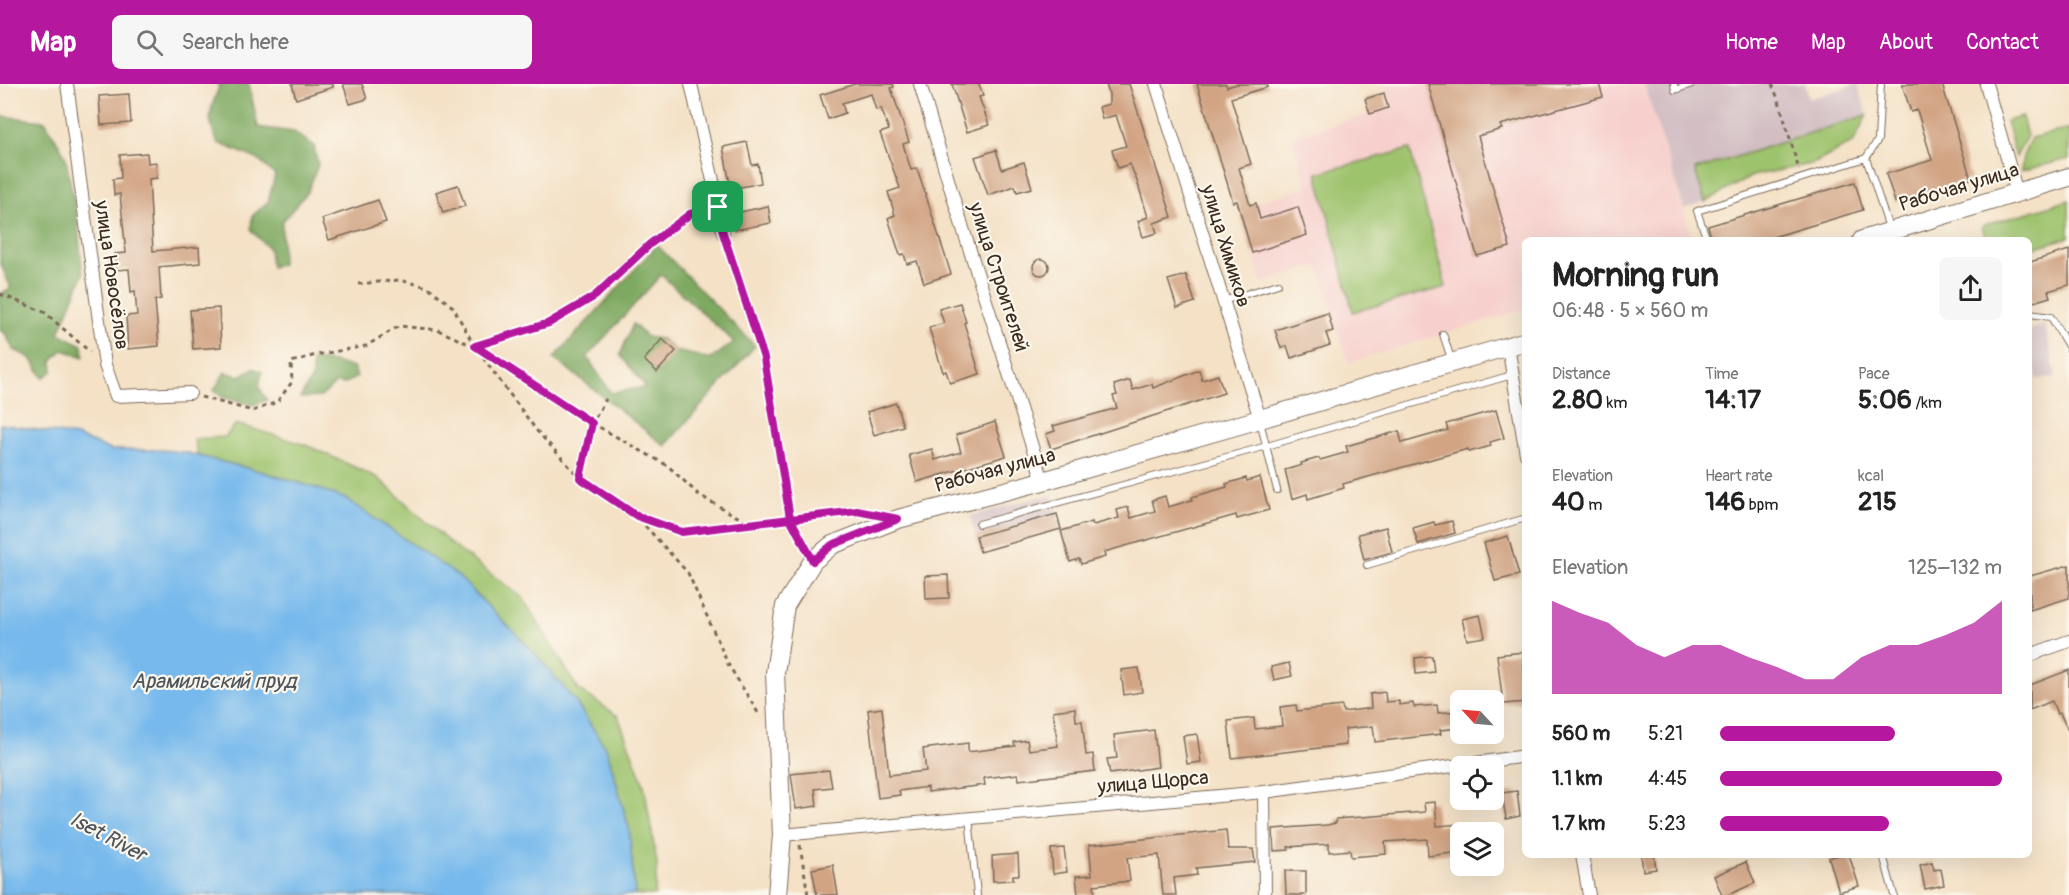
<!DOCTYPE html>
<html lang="en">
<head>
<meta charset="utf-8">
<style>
	:root { --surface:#fff; --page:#f6f6f6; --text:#222; --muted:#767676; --accent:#b5179e }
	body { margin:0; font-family:Pangolin,sans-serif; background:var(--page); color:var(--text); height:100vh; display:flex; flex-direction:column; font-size:22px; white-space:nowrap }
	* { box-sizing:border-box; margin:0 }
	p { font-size:20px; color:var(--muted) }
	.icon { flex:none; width:33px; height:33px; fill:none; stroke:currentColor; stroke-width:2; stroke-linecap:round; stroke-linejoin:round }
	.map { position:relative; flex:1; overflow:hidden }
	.panel { position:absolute; left:1522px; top:153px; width:510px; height:621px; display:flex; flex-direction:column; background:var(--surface); border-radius:9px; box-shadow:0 6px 24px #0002 }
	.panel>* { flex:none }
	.needle { width:39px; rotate:296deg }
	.fabs { position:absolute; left:1450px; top:606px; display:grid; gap:12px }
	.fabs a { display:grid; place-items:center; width:54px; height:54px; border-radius:9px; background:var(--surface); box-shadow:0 6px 24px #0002; font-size:30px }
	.pin { position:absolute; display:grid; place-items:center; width:51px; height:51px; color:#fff; margin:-26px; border-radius:12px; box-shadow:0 3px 9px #0006 }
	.round { display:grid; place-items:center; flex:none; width:63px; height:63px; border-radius:9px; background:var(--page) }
	.headline { display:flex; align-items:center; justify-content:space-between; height:102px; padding:0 30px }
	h1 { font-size:33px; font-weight:700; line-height:45px }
	.figures { display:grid; grid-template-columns:repeat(3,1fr); gap:9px; height:102px; padding:6px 30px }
	.figures div { display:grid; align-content:center }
	.figures b { font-size:26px; font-weight:700 }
	.figures small { font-size:16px; font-weight:400 }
	.figures p { font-size:16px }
	.chart { height:168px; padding:12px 30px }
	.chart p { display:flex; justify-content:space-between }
	.chart svg { width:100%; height:108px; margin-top:6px; fill:var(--accent); opacity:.7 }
	ul { padding:0 30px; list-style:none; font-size:20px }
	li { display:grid; grid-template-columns:96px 72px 1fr; align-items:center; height:45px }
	li i { height:15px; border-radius:8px; background:var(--accent) }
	header { display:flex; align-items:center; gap:36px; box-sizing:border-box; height:84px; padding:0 30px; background:var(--accent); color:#fff }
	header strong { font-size:28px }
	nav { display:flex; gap:33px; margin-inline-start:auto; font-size:21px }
	.search { width:420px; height:54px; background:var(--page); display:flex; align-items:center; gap:15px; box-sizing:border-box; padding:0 21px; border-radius:9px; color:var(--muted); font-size:22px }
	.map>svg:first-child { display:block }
	.built { fill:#f7d0cd }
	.industrial { fill:#d2bec3 }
	.green { fill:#9ec36d; stroke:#6c7646; stroke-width:1.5 }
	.forest { fill:#7ea960; stroke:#5c6a3f; stroke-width:1.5; fill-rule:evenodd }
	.water { fill:#77b9ec; stroke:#597285; stroke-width:1.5 }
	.building { fill:#d2a484 }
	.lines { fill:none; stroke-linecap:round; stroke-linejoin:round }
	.lane-casing { stroke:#7c6a59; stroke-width:8 }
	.street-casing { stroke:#7c6a59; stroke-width:14 }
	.secondary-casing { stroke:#7c6a59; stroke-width:20 }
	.path { stroke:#7c6a59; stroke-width:3; stroke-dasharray:4.5 4.5; stroke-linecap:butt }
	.lane { stroke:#fff; stroke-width:6 }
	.street { stroke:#fff; stroke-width:12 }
	.secondary { stroke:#fff; stroke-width:18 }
	.route-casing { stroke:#fff; stroke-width:12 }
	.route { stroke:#b5179e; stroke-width:8 }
	.labels { text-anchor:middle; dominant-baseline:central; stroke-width:4.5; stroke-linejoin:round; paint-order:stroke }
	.street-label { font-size:20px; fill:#3b2a1e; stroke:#fbf7ec }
	.water-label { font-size:21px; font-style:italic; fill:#4d555c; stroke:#fbf7ec }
</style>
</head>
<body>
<header>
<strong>Map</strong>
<div class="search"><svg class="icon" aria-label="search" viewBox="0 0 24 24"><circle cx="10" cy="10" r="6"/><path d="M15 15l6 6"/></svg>Search here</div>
<nav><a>Home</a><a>Map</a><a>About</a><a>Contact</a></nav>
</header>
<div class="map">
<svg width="2069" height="811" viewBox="0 0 2069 811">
	<rect width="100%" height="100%" fill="#fbf7ec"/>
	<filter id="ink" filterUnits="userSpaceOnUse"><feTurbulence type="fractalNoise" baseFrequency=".0167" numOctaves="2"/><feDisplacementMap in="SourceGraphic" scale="12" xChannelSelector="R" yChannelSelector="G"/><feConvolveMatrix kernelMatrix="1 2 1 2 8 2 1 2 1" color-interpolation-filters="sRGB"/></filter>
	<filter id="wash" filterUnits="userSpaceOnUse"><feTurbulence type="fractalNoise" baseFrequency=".008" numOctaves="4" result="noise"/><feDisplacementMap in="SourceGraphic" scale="24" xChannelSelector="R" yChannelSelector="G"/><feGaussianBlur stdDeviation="1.35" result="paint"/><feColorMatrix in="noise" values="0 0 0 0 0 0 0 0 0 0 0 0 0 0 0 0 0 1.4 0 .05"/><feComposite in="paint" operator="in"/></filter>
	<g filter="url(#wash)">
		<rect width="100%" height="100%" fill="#f4e1c6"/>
		<polygon class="built" points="1384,0 1644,0 1693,156 1526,156 1525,225 1348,279 1318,182 1262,199 1239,124 1307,103 1292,53 1391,23"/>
		<g class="industrial">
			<polygon points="1644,0 1805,0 1809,15 1858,0 1867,31 1695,85 1705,118 1684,125"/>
			<polygon points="2045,241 2056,293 2037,295 2032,274 2030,274 2030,255 2031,254 2030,246"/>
			<polygon points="1052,410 1061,445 980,468 970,432"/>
		</g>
		<g class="green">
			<polygon points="1867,31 1854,58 1815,79 1752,92 1705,118 1695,86"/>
			<polygon points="2022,33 2027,52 2016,73 2006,37"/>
			<polygon points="2069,45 2069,75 2021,87 2023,72 2031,54"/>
			<polygon points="1410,65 1446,203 1353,228 1317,89"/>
			<polygon points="2069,116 2069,153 2030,165 2030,156 1986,156 1982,142"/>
			<polygon points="236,340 306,361 378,394 452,461 523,514 578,605 618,632 644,701 657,780 655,811 635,811 629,744 607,666 575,617 533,567 458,492 346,415 263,388 198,372 194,355 225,353"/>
		</g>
		<g class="forest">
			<path d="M217,0H249L258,43L294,48L314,62L318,81L308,107L282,138V180L271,183L269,165L251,146L252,132L268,118L275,91L257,75L218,59C206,35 209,27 219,3Z"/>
			<polygon points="0,32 45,37 65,71 77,133 83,191 59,249 82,261 84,273 62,266 52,277 53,287 43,294 31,274 14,266 4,248 0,247 0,210 11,204 0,178"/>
			<path d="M657,161L755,262L665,362L554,274ZM661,191L734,258L711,275L676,267L662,255L647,253L633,240L620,271L646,303L611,309L587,273Z"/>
			<polygon points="312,276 334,278 354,284 357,293 344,300 336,299 321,313 300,314 312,294"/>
			<polygon points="253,284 262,288 259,303 267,316 253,321 222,313 214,306 225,288 240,292"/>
		</g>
		<polygon class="water" points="0,340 76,352 111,366 161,366 183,368 263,388 316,404 346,415 458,492 533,567 575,617 607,666 629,744 635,811 0,811"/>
		<g id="blocks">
			<g class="building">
				<polygon points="292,0 333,0 333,3 296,15"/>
				<polygon points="343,0 362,0 367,15 350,20"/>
				<polygon points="855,0 893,0 894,3 891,4 909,58 903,60 911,86 917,84 951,190 924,199 917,177 907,180 904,170 900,171 888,134 895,131 888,108 900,104 880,49 889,46 881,24 876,26 871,10 842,19 845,29 828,35 820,11"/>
				<polygon points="952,0 979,0 983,12 979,13 989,41 967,48"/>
				<polygon points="1106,0 1129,0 1172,133 1154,139 1157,149 1143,153 1138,137 1148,133 1137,97 1130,80 1118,84 1112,66 1126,62 1116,31 1102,35 1099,23 1109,20 1109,10"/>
				<polygon points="1197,0 1226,0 1227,3 1237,0 1267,0 1268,3 1231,14 1251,80 1239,84 1250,121 1256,119 1260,135 1298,123 1307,151 1252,169 1237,117 1233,118"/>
				<polygon points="1428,0 1599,0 1603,13 1500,41 1502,45 1478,52 1510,163 1477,172"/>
				<polygon points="1902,0 1942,0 1971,95 1895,118 1886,90 1932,76 1917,26 1911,28"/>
				<polygon points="1384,9 1388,24 1370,30 1365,15"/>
				<polygon points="129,10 131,39 101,41 99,12"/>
				<polygon points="747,58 752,81 758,80 761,99 731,105 723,63"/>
				<polygon points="996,66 1002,85 1024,78 1032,104 1017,108 1015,102 988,111 975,73"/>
				<polygon points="147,69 148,79 156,78 157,94 149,95 153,167 199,163 200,179 159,183 161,215 155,216 159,262 128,265 126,232 137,231 135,207 131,208 129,185 116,186 115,170 126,169 120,110 114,111 113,95 121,94 120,71"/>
				<polygon points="1855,98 1863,126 1763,156 1712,156 1708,142"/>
				<polygon points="458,101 465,122 443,129 436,108"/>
				<polygon points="378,116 386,138 329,156 322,135"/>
				<polygon points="768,122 771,139 735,146 731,130"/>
				<polygon points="2069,166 2069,201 2048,207 2050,213 2030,219 2030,178"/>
				<circle cx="1041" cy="183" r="8"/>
				<polygon points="1186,191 1195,218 1177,224 1168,196"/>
				<polygon points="960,219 966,238 964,239 980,290 950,299 946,287 943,288 929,244 944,239 939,225"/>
				<polygon points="219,224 221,263 193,265 190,226"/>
				<polygon points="1328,229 1333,247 1326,249 1330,261 1291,274 1287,262 1281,264 1275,246"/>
				<polygon points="662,255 676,267 657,288 644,276"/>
				<polygon points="1199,286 1202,296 1218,291 1224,309 1051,365 1046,350 1055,347 1053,342 1117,324 1113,312 1117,311 1114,301 1130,296 1133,306 1152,300 1153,304"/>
				<polygon points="896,319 903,342 874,351 867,328"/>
				<polygon points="1496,326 1504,354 1490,358 1491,362 1469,368 1468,365 1343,400 1344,404 1308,415 1307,410 1292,415 1285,386 1302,381 1301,379 1319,374 1320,376 1348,368 1346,362 1399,347 1402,359 1448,346 1446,340"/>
				<polygon points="995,338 1006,372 917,398 909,371 932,365 935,376 961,368 956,351"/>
				<polygon points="1260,393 1269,426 1237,435 1236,431 1104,468 1105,473 1081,480 1079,475 1070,478 1061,447 1092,438 1093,441 1119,434 1117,426 1128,423 1131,434 1155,427 1152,416 1165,412 1168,423 1192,416 1192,413 1227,403 1226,400 1246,394 1247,397"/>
				<polygon points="1057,430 1061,445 980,468 976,452"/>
				<polygon points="1452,437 1455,449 1418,460 1413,444 1434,438 1435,441"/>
				<polygon points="1386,443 1392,468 1364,476 1358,450"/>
				<polygon points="1508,452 1519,491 1495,497 1484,459"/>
				<polygon points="2069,481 2069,514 2030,526 2030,492"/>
				<polygon points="948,491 949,514 926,515 925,492"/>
				<polygon points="1480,531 1485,553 1467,556 1462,535"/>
				<polygon points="1523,568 1526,618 1503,620 1497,571"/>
				<polygon points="1432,572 1434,588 1416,590 1415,574"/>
				<polygon points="1289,579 1292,592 1274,596 1271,583"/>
				<polygon points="1139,584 1142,608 1124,611 1121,586"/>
				<polygon points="2069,586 2069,649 2060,629 2057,630 2052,617 2030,626 2030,601"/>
				<polygon points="1385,608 1386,618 1399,617 1399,621 1413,619 1414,623 1437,621 1438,629 1458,627 1460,644 1440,646 1441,650 1375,658 1373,642 1345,645 1346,661 1232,674 1228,637 1254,634 1255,645 1282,642 1280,623 1296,621 1297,627 1342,622 1343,628 1371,624 1370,610"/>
				<polygon points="882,624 889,691 926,687 923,665 968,659 968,668 1015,662 1014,658 1027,656 1029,666 1058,662 1053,627 1075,624 1076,637 1082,637 1086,671 1093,670 1095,687 1019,696 1018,690 984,694 985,701 928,708 928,703 899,707 900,711 878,714 868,626"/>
				<polygon points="1154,646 1158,683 1110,690 1107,675 1117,674 1114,651"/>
				<polygon points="1197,650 1201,678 1187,680 1183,652"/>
				<polygon points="829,686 832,703 815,705 817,722 796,725 791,690"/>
				<polygon points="1517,707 1520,732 1506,735 1502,709"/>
				<polygon points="1435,718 1437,742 1461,740 1461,768 1428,772 1427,755 1385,758 1386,770 1351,773 1350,766 1329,768 1329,760 1288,763 1289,766 1274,767 1273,745 1327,741 1336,739 1336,735 1425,728 1424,719"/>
				<polygon points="1226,746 1228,765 1253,765 1255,778 1196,784 1197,791 1174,794 1176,811 1163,811 1159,771 1127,774 1130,797 1094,801 1095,811 1078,811 1076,792 1092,791 1089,761"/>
				<polygon points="1064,764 1067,788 1053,790 1051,765"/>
				<polygon points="1018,770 1019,791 1013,791 1013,796 993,797 992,772"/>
				<polygon points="1641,771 1654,771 1656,785 1643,787"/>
				<polygon points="1839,771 1849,771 1859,802 1839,808 1829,774"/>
				<polygon points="1746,778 1755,799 1728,811 1722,811 1714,792"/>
				<polygon points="1932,778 1934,786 1941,785 1944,801 1925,805 1920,781"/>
				<polygon points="833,781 838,811 817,811 812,785"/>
				<polygon points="1285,787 1306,787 1306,811 1286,811"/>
			</g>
		</g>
	</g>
	<g filter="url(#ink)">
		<use href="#blocks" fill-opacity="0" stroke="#7c6a59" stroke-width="1.5"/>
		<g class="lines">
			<g class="lane-casing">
				<g id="lane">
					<polyline points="1674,0 1675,6 1692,0"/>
					<polyline points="1881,0 1878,56 1866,74 1890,147"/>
					<polyline points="1707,156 1697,127 1866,74"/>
					<polyline points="1223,217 1278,200"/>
					<polyline points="2030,230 2051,233 2069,264"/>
					<polyline points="1443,250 1452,278"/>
					<polyline points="1260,337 1277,406"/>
					<polyline points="979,440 1267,362 1512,291"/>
					<polyline points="1367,481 1526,434"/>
					<polyline points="969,734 977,811"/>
					<polyline points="1883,771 1894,811"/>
				</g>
			</g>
			<g class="street-casing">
				<g id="street">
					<polyline points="67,0 105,281 116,312 190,309"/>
					<polyline points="691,0 719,123 723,149"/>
					<polyline points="920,0 954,116 1043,397"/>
					<polyline points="1156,0 1260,335"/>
					<polyline points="1986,0 2017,109"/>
					<polyline points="1508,262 1526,370"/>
					<polyline points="2030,571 2069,557"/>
					<polyline points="1264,708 1265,811"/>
					<polyline points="782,751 1264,708 1526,672"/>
					<polyline points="1582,771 1589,811"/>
				</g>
			</g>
			<g class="secondary-casing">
				<g id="secondary">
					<polyline points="1862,156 2069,93"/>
					<polyline points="777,811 782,751 775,589 785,522 813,477 832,461 898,435 1043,397 1260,335 1526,257"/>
				</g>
			</g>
			<g class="path">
				<polyline points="1772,0 1779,17 1799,86"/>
				<polyline points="726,160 764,274 790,434 805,462"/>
				<polyline points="358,200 399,196 428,203 453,223 475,263 537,347 580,394 637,432 682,448 857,427 867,429"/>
				<polyline points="0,210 44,228 90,268"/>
				<polyline points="475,263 549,239 595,212 650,160 690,131 708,126"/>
				<polyline points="201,313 253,327 277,318 292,298 291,278 316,271 366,262 399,242 438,246 475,263 592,339 668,382 699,411 752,441"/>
				<polyline points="580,394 592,339 606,315"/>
				<polyline points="639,435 688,489 728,580 760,632"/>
				<polyline points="800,761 808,811"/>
			</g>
			<use href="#lane" class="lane"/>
			<use href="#street" class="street"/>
			<use href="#secondary" class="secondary"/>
		</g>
	</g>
	<g class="lines" filter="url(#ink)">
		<g class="route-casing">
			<polyline id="route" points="718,123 690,130 650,160 595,212 549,239 475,262 592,339 580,394 637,432 682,448 857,427 898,435 832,461 813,477 790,434 764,274 723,149 718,123"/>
		</g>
		<use href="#route" class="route"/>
	</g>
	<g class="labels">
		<g class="street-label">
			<text transform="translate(1959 103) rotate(-17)">Рабочая улица</text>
			<text transform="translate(1226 162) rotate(73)">улица Химиков</text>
			<text transform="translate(112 191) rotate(82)">улица Новосёлов</text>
			<text transform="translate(999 193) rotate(72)">улица Строителей</text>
			<text transform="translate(995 386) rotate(-15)">Рабочая улица</text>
			<text transform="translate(1153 698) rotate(-5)">улица Щорса</text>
		</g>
		<g class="water-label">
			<text x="214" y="597">Арамильский пруд</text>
			<text transform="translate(108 753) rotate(28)">Iset River</text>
		</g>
	</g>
</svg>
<div class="fabs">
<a><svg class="needle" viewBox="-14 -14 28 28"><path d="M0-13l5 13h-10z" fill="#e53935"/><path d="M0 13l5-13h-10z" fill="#767676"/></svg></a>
<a><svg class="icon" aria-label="locate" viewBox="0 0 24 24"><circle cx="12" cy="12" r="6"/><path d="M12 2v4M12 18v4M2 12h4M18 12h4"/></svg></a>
<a><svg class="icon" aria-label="layers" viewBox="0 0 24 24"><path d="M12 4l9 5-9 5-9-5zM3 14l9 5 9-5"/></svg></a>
</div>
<div class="pin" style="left:718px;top:123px;background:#1e9e55"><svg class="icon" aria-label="arrive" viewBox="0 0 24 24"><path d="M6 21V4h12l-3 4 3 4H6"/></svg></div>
<section class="panel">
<div class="headline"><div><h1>Morning run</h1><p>06:48 · 5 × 560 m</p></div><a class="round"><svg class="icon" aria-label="share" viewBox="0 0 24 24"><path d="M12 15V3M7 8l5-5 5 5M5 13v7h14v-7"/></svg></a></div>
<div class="figures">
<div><p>Distance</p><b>2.80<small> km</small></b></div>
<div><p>Time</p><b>14:17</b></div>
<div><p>Pace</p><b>5:06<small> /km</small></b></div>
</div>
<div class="figures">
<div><p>Elevation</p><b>40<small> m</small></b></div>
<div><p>Heart rate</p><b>146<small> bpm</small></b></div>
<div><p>kcal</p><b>215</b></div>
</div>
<div class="chart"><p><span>Elevation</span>125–132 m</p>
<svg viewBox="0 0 160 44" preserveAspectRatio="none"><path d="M0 44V6L10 11L20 15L30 24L40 29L50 24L60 24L70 29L80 33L90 38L100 38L110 29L120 24L130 24L140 20L150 15L160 6V44z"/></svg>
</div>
<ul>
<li><b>560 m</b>5:21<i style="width:62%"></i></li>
<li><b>1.1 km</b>4:45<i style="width:100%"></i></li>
<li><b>1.7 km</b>5:23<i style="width:60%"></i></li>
</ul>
</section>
</div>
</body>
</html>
